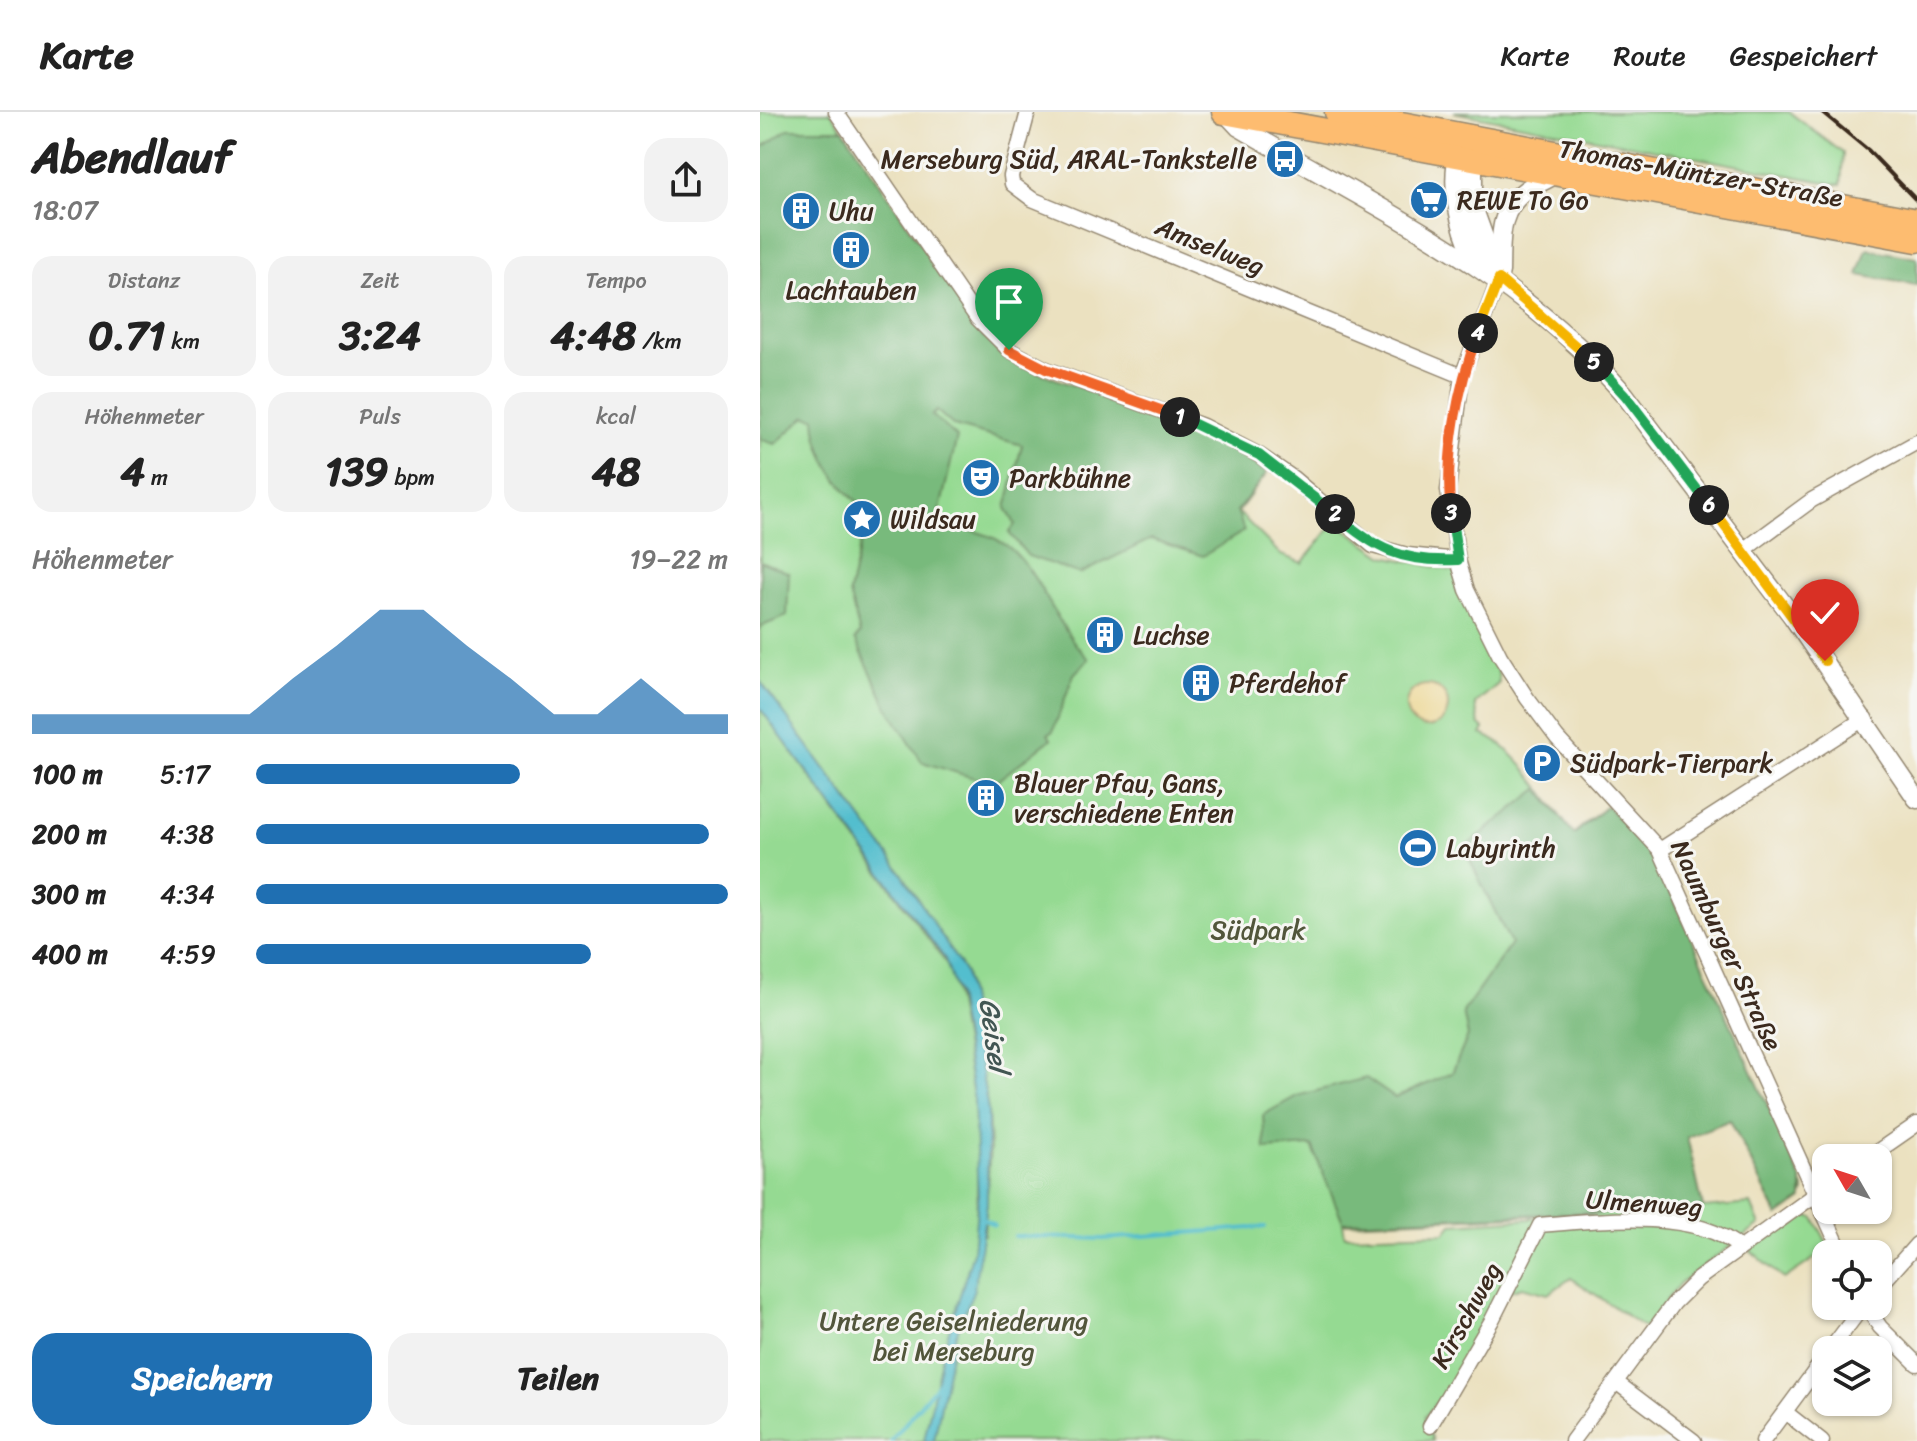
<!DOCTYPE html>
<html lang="de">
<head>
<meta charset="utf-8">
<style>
	:root { --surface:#fff; --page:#f2f2f2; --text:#222; --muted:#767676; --line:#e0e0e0; --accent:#1f6fb2 }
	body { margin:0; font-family:Sriracha,sans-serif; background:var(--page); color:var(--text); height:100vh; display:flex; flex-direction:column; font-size:30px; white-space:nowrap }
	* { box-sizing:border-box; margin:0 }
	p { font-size:26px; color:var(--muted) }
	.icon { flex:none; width:44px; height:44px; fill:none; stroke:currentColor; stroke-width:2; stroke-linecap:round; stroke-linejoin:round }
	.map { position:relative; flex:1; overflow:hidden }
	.details { display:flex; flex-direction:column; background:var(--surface); width:760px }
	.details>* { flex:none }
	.needle { width:52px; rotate:309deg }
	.fabs { position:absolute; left:1052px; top:1032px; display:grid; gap:16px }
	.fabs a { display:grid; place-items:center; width:80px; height:80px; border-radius:16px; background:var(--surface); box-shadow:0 2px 6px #0004; font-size:40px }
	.pin { position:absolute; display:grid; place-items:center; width:68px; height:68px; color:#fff; margin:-82px -34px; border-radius:50% 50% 50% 0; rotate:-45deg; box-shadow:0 0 8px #0007 }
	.pin .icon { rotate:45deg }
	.km { position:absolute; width:40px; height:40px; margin:-20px; border-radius:50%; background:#222; color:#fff; font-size:22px; line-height:40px; text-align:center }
	.round { display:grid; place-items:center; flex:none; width:84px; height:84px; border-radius:24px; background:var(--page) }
	.head { display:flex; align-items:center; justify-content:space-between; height:136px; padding:0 32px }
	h1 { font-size:44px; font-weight:700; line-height:60px }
	.stats { display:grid; grid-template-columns:repeat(3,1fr); gap:12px; height:136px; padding:8px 32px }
	.stats div { display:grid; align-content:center; border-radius:20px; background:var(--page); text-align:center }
	.stats b { font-size:40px; font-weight:700 }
	.stats small { font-size:22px; font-weight:400 }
	.stats p { font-size:22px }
	.chart { height:224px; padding:16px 32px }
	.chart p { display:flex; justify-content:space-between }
	.chart svg { width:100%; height:144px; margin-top:8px; fill:var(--accent); opacity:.7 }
	.action { display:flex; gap:16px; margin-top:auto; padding:16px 32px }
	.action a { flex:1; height:92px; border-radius:24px; background:var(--accent); color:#fff; font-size:32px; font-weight:700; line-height:92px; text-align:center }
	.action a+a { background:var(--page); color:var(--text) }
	ul { padding:0 32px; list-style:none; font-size:26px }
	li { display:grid; grid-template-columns:128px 96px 1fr; align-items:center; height:60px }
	li i { height:20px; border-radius:10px; background:var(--accent) }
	header { display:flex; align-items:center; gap:48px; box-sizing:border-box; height:112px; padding:0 40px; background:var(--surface); border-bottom:2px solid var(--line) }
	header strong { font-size:38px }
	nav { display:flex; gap:44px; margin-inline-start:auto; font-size:28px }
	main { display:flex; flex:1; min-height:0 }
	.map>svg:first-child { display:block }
	.green { fill:#95da92; stroke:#688258; stroke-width:2; fill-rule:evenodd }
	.forest { fill:#78ba7c; stroke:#5a724d; stroke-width:2 }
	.sand { fill:#eeda9e; stroke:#94825e; stroke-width:2 }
	.water { fill:#53bece; stroke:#477476; stroke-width:2 }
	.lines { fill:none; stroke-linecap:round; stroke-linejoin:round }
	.stream { stroke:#53bece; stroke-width:4 }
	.minor-casing { stroke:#93866f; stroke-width:17 }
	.tertiary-casing { stroke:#93866f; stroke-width:21 }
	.primary-casing { stroke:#93866f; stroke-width:27 }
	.minor { stroke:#fff; stroke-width:14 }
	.tertiary { stroke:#fff; stroke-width:18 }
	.primary { stroke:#fdbc6f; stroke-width:24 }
	.rail { stroke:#3b2a1e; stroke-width:4 }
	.split-1-casing { stroke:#fff; stroke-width:16 }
	.split-2-casing { stroke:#fff; stroke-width:16 }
	.split-3-casing { stroke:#fff; stroke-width:16 }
	.split-4-casing { stroke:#fff; stroke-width:16 }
	.split-5-casing { stroke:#fff; stroke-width:16 }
	.split-6-casing { stroke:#fff; stroke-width:16 }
	.split-7-casing { stroke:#fff; stroke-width:16 }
	.split-1 { stroke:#f0652b; stroke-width:10 }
	.split-2 { stroke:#22a559; stroke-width:10 }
	.split-3 { stroke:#22a559; stroke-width:10 }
	.split-4 { stroke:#f0652b; stroke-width:10 }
	.split-5 { stroke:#f5b400; stroke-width:10 }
	.split-6 { stroke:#22a559; stroke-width:10 }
	.split-7 { stroke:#f5b400; stroke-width:10 }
	.labels { text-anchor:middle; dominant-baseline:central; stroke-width:6; stroke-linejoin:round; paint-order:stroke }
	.poi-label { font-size:26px; fill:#3b2a1e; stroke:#f6f6f2; text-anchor:start }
	.street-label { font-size:26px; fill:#3b2a1e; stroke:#f6f6f2 }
	.park-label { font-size:26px; fill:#52563b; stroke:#f6f6f2 }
	.water-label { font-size:28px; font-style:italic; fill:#425653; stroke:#f6f6f2 }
</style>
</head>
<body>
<header>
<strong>Karte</strong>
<nav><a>Karte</a><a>Route</a><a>Gespeichert</a></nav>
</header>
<main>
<section class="details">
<div class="head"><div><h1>Abendlauf</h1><p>18:07</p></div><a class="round"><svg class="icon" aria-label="share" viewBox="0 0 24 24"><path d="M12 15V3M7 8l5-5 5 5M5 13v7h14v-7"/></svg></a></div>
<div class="stats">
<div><p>Distanz</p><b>0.71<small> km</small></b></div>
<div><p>Zeit</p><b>3:24</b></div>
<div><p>Tempo</p><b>4:48<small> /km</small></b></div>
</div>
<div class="stats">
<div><p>Höhenmeter</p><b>4<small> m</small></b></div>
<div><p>Puls</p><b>139<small> bpm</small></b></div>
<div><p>kcal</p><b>48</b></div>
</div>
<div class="chart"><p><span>Höhenmeter</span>19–22 m</p>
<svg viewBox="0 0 160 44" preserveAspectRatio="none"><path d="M0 44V38L10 38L20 38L30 38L40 38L50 38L60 27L70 17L80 6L90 6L100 17L110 27L120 38L130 38L140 27L150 38L160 38V44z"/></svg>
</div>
<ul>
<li><b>100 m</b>5:17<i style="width:56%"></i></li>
<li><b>200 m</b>4:38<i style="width:96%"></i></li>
<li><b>300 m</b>4:34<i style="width:100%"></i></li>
<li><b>400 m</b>4:59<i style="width:71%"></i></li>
</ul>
<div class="action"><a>Speichern</a><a>Teilen</a></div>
</section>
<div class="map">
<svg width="1157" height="1329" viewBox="0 0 1157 1329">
	<rect width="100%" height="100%" fill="#f6f6f2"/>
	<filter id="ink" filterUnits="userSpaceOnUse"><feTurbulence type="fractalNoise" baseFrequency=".0125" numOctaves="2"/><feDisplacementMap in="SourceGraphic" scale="16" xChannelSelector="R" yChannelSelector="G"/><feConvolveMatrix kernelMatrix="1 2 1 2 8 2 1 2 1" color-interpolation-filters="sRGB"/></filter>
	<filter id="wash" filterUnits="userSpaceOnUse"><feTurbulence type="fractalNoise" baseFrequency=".006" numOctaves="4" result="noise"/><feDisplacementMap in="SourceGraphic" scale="32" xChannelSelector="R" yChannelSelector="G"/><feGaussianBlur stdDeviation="1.8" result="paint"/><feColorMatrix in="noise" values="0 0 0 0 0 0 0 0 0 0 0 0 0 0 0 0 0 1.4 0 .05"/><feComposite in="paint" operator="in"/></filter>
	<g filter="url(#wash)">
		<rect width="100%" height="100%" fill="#ebe1c0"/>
		<g class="green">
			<path d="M0,0H71L223,224L249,248L507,361L478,400L521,443L542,451L575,410L624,444L695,459L737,550L739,571L715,592L719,612L724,617L721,622C755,632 791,693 813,722L847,694L895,746L1044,1076V1080L1018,1104L970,1008L927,1025L943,1096L991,1092L1000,1113L920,1171L885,1216L811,1166L788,1182L762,1175L746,1180L707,1253L665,1305L673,1329H0V596L191,858L214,989L218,1035L216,1119L224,1123L230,1036L228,998L205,861L141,760L0,569ZM908,1098L692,1112L685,1121L585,1124L583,1111Z"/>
			<polygon points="694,0 1029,0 1083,41 1081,73"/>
			<polygon points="1045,1103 1054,1106 1070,1136 1024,1167 989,1137 1037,1104"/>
		</g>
		<g class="forest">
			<path d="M28,17H83L223,224C261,258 295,267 342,283C401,304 457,323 507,361L477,399L484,419L443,444L391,427L320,462L268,444L249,421L255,412L246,396L262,333L194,314L177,299L172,303L197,325L177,410C198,416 224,419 243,431C277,452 296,517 329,547L314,562L293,619L288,622L291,627L233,672L162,650L128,596L95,527L100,522L89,481L105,412L112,407C108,395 101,394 92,385C71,364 56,335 55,306L46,304L15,332L0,327V37Z"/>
			<polygon points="1107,137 1157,146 1157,173 1098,163"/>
			<polygon points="0,449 29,461 27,504 0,515"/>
			<polygon points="778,677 814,722 847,694 895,746 1042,1069 1042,1087 1018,1104 970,1008 927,1025 943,1096 583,1110 552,1034 505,1037 503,1003 537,984 606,966 635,986 692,961 708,924 703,900 751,832 704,736"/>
		</g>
		<circle class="sand" cx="667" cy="594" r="21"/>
		<polygon class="water" points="0,569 141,760 205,861 228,998 227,1092 214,1177 194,1228 174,1329 164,1329 182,1242 213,1140 218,1085 214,989 197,883 185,847 0,596"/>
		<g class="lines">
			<g class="stream">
				<polyline points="222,1106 234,1113"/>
				<polyline points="255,1124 343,1127 505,1115"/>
				<polyline points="131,1329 179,1270"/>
			</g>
		</g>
	</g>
	<g filter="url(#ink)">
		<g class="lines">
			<g class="minor-casing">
				<g id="minor">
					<polyline points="76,0 217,206 249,238 286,257 443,314 499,343 533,366 613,434 647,443 698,448"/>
					<polyline points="268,0 251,64 252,72 272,87 702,264"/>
					<polyline points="739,167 702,264 688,378 698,448 707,478 740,544 767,586 797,626 900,738 1082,1142"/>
					<polyline points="984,438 1052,388 1157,330"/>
					<polyline points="900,738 1105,606"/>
					<polyline points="1108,1046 1157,1012"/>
					<polyline points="1118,1176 1157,1132"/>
					<polyline points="1106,1194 1120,1215 1157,1252"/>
					<polyline points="1070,1238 1103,1194"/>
					<polyline points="856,1270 934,1329"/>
					<polyline points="1025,1300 1062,1329"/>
					<path d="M670,1314L732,1208L780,1113C837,1108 935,1096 980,1136"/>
					<polyline points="812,1329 914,1191 938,1167 1066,1075"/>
					<polyline points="1003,1329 1066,1244"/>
				</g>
			</g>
			<g class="tertiary-casing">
				<g id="tertiary">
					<path d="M465,0L479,15C617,96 758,160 865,283L1033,505L1157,687"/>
					<path d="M700,32C689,75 698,112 717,152"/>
					<polyline points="713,35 713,95 739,167"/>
					<path d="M740,160C741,128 737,99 766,78C775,72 786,69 795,62"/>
				</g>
			</g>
			<g class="primary-casing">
				<g id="primary">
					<polyline points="464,0 1157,128"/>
					<polyline points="577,0 1157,109"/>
				</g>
			</g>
			<use href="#minor" class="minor"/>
			<use href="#tertiary" class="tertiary"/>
			<use href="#primary" class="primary"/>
			<polyline class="rail" points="1062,0 1108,38 1157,89"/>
		</g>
	</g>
	<g class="lines" filter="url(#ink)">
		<g class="split-1-casing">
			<polyline id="split-1" points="249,238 286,257 420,305"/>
		</g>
		<g class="split-2-casing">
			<polyline id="split-2" points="420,305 499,343 575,402"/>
		</g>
		<g class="split-3-casing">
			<path id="split-3" d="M575,402C615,437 642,451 698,448L691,401"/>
		</g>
		<g class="split-4-casing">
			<path id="split-4" d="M691,401C684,343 698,275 718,221"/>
		</g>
		<g class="split-5-casing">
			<polyline id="split-5" points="718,221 739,167 834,250"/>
		</g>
		<g class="split-6-casing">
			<polyline id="split-6" points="834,250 865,283 949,393"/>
		</g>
		<g class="split-7-casing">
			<polyline id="split-7" points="949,393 1065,549"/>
		</g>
		<use href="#split-1" class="split-1"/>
		<use href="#split-2" class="split-2"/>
		<use href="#split-3" class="split-3"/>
		<use href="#split-4" class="split-4"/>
		<use href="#split-5" class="split-5"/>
		<use href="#split-6" class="split-6"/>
		<use href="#split-7" class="split-7"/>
	</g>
	<defs>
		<g id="bus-disc" transform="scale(2)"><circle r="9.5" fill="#1f6fb2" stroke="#f6f6f2"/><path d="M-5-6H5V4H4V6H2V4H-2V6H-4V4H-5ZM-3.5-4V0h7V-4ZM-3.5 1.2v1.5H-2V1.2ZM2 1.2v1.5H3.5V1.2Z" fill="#fff"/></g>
		<g id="supermarket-disc" transform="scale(2)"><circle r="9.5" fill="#1f6fb2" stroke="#f6f6f2"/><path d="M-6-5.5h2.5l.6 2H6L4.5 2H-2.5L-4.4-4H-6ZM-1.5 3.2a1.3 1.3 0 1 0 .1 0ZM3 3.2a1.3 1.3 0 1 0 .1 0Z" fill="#fff"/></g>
		<g id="building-disc" transform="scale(2)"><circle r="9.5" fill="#1f6fb2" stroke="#f6f6f2"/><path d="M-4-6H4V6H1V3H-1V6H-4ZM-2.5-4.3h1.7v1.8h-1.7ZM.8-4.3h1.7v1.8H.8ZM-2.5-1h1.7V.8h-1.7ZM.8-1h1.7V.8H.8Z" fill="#fff"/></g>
		<g id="theatre-disc" transform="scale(2)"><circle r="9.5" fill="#1f6fb2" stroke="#f6f6f2"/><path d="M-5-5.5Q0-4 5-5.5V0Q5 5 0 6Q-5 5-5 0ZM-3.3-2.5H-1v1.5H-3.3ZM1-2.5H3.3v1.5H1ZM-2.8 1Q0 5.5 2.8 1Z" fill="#fff"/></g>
		<g id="sight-disc" transform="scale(2)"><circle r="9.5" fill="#1f6fb2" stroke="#f6f6f2"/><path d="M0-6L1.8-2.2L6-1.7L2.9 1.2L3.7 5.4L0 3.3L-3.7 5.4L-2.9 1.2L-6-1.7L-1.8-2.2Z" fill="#fff"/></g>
		<g id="parking-disc" transform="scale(2)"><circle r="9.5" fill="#1f6fb2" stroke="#f6f6f2"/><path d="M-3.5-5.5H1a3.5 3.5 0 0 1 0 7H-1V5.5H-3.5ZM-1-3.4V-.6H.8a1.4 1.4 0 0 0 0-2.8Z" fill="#fff"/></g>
		<g id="stadium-disc" transform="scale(2)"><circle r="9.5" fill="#1f6fb2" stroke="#f6f6f2"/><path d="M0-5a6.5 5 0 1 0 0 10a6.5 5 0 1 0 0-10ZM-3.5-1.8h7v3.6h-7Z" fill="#fff"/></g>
	</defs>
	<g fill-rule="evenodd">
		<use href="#bus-disc" x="525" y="47"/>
		<use href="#supermarket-disc" x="669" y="88"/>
		<use href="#building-disc" x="41" y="99"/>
		<use href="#building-disc" x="91" y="138"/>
		<use href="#theatre-disc" x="221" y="366"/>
		<use href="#sight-disc" x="102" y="407"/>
		<use href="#building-disc" x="345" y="523"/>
		<use href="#building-disc" x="441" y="571"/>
		<use href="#parking-disc" x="782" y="651"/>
		<use href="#building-disc" x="226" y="686"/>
		<use href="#stadium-disc" x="658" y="736"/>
	</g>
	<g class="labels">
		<g class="poi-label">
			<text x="497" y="47" text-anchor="end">Merseburg Süd, ARAL-Tankstelle</text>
			<text x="697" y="88">REWE To Go</text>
			<text x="69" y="99">Uhu</text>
			<text x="91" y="178" text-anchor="middle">Lachtauben</text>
			<text x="249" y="366">Parkbühne</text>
			<text x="130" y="407">Wildsau</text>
			<text x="373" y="523">Luchse</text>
			<text x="469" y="571">Pferdehof</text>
			<text x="810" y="651">Südpark-Tierpark</text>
			<text x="254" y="671">Blauer Pfau, Gans,<tspan x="254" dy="30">verschiedene Enten</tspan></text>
			<text x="686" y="736">Labyrinth</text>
		</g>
		<g class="street-label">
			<text transform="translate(941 61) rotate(10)">Thomas-Müntzer-Straße</text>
			<text transform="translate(450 134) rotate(22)">Amselweg</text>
			<text transform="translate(967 833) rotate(65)">Naumburger Straße</text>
			<text transform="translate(884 1091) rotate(4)">Ulmenweg</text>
			<text transform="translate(706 1203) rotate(-61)">Kirschweg</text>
		</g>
		<g class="park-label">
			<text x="498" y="818">Südpark</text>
			<text x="194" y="1209">Untere Geiselniederung<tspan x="194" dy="30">bei Merseburg</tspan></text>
		</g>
		<g class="water-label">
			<text transform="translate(234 923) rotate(82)">Geisel</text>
		</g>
	</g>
</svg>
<div class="fabs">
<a><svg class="needle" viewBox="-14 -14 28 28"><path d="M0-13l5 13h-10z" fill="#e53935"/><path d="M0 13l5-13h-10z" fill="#767676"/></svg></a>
<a><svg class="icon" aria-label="locate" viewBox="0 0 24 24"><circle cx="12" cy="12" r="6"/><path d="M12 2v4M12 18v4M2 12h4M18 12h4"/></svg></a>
<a><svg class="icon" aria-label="layers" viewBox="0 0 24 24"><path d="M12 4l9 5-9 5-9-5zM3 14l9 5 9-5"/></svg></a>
</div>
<div class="pin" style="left:249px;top:238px;background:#1e9e55"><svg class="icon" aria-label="arrive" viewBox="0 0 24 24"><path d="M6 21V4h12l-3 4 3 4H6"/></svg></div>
<div class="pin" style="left:1065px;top:549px;background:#d93025"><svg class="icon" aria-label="check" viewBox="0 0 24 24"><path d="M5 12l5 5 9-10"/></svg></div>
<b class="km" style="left:420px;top:305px">1</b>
<b class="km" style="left:575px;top:402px">2</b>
<b class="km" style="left:691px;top:401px">3</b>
<b class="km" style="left:718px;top:221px">4</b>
<b class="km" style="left:834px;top:250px">5</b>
<b class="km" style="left:949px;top:393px">6</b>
</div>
</main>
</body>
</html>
